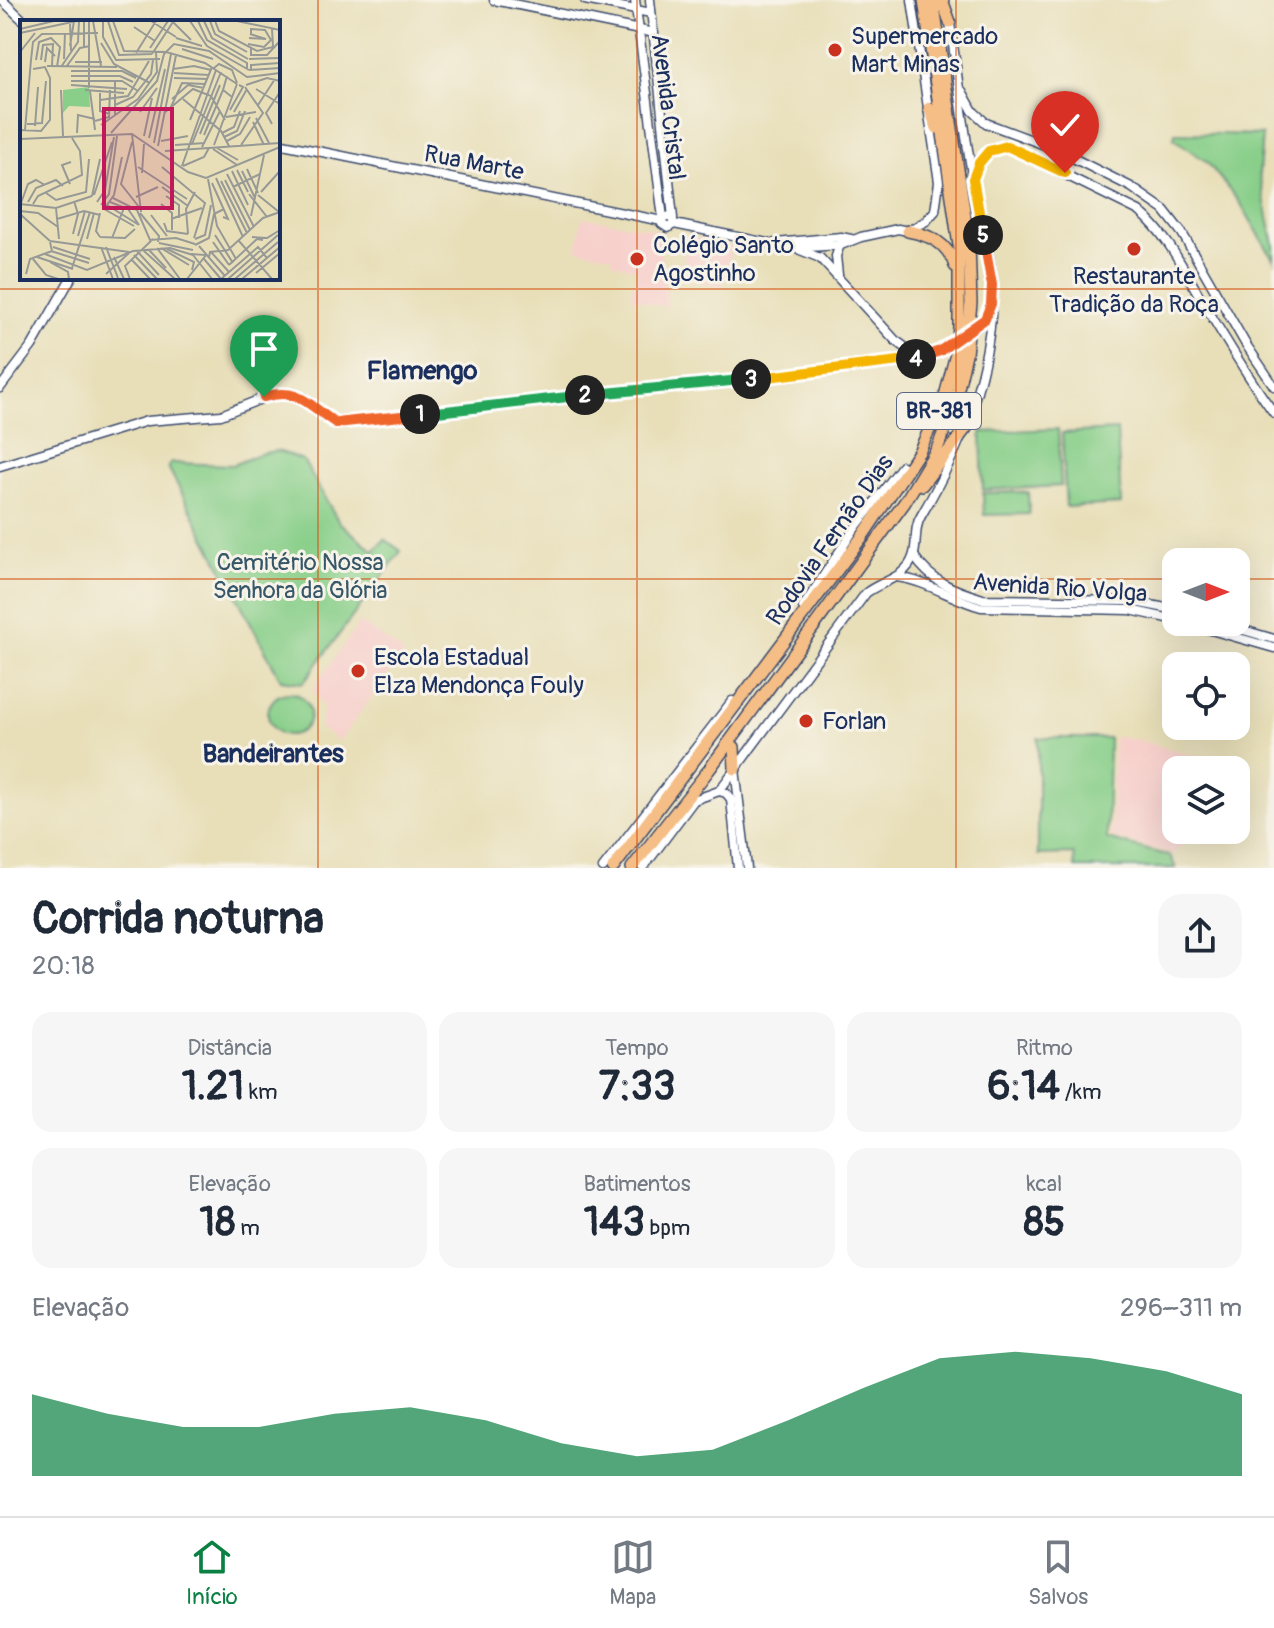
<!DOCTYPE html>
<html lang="pt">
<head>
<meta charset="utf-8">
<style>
	:root { --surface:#fff; --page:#f6f6f7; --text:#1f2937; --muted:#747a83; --line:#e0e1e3; --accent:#0b8043 }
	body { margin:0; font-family:Pangolin,sans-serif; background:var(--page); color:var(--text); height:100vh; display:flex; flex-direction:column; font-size:30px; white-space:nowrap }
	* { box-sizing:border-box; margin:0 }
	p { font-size:26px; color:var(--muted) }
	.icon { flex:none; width:44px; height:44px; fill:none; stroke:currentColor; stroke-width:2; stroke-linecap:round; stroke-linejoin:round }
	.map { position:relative; height:868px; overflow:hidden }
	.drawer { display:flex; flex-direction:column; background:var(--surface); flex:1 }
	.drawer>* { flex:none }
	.needle { width:52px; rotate:90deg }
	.buttons { position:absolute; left:1162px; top:548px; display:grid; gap:16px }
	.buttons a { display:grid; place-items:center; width:88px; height:88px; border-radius:16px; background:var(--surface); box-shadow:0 8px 32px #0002; font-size:40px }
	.pin { position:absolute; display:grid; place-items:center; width:68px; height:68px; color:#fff; margin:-82px -34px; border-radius:50% 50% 50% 0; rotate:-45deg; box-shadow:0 0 8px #0007 }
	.pin .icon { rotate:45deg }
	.km { position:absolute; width:40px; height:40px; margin:-20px; border-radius:50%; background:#222; color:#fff; font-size:22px; line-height:40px; text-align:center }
	.round { display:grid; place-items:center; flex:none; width:84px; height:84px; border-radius:24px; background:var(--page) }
	.overview { display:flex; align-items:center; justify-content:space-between; height:136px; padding:0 32px }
	h1 { font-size:44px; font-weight:700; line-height:60px }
	.metrics { display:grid; grid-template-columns:repeat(3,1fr); gap:12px; height:136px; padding:8px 32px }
	.metrics div { display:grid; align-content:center; border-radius:20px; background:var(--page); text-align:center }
	.metrics b { font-size:40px; font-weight:700 }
	.metrics small { font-size:22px; font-weight:400 }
	.metrics p { font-size:22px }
	.chart { height:224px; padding:16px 32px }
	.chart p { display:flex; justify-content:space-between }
	.chart svg { width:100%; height:144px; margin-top:8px; fill:var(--accent); opacity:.7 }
	.tabs { display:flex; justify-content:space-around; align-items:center; height:112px; border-top:2px solid var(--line); background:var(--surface); font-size:22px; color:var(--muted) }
	.tabs a { display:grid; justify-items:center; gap:4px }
	.tabs .selected { color:var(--accent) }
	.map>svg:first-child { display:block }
	.built { fill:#f7d0cc }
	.green { fill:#89cf8a; stroke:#527f74; stroke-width:2 }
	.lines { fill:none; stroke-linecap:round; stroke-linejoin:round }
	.tertiary-casing { stroke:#3a496c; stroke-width:11 }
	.motorway-casing { stroke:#3a496c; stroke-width:14 }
	.tertiary { stroke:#fff; stroke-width:8 }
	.motorway { stroke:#f5be86; stroke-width:11 }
	.tertiary-bridge-casing { stroke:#3a496c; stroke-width:11; stroke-linecap:butt }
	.tertiary-bridge { stroke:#fff; stroke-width:8 }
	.split-1-casing { stroke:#fff; stroke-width:16 }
	.split-2-casing { stroke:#fff; stroke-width:16 }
	.split-3-casing { stroke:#fff; stroke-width:16 }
	.split-4-casing { stroke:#fff; stroke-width:16 }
	.split-5-casing { stroke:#fff; stroke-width:16 }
	.split-6-casing { stroke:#fff; stroke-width:16 }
	.split-1 { stroke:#f0652b; stroke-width:10 }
	.split-2 { stroke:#22a559; stroke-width:10 }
	.split-3 { stroke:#22a559; stroke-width:10 }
	.split-4 { stroke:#f5b400; stroke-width:10 }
	.split-5 { stroke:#f0652b; stroke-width:10 }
	.split-6 { stroke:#f5b400; stroke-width:10 }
	.grid { fill:none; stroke:#d45514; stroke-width:2; stroke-opacity:0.55 }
	.poi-dot { fill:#c8321e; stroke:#f7f3e8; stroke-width:3 }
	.labels { text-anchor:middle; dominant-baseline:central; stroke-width:6; stroke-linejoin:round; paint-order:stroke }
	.shield { fill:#f7f3e8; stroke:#5d6a87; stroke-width:2 }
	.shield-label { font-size:22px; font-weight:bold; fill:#1b2f5e }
	.poi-label { font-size:24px; fill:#1b2f5e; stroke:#f7f3e8; text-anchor:start }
	.street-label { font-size:24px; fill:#1b2f5e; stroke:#f7f3e8 }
	.park-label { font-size:24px; fill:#365769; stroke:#f7f3e8 }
	.neighbourhood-label { font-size:26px; font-weight:bold; fill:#1b2f5e; stroke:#f7f3e8 }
	.inset-road { fill:none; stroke:#969995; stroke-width:2 }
	.view { fill:#c2185b; fill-opacity:0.15; stroke:#c2185b; stroke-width:4 }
	.inset-edge { fill:none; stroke:#1b2f5e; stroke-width:4 }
</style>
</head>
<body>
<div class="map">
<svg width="1274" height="868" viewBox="0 0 1274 868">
	<rect width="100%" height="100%" fill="#f7f3e8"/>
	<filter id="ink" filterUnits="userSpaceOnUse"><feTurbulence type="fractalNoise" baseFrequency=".0125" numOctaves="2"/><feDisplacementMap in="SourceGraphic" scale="16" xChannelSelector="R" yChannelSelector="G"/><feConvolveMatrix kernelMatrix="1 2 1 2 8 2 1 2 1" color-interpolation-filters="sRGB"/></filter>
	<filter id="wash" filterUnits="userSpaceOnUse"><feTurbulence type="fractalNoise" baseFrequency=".006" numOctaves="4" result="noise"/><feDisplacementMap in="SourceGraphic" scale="32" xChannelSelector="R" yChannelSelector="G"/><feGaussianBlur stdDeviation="1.8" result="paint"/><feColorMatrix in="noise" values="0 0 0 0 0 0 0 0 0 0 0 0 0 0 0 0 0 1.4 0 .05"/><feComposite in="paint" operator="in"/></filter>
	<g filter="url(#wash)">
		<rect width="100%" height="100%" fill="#e8dfb9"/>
		<g class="built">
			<polygon points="582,217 658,230 668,308 630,297 638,270 612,262 613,256 577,249"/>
			<polygon points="683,235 732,246 723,287 686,279"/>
			<polygon points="360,622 404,653 339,741 320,728 324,708 313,689"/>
			<polygon points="1114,737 1139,740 1212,761 1222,770 1176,770 1176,830 1203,830 1172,854 1111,837"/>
		</g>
		<g class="green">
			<polygon points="1175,133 1262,135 1259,174 1274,245 1274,260 1241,204 1207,162 1174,139"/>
			<polygon points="1058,429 1061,486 983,490 981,432"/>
			<polygon points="1117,430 1121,504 1066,507 1062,433"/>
			<polygon points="278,451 303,460 339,522 374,551 385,539 401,551 303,683 281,680 168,467 171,463 232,465 263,453"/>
			<polygon points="1028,492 1029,514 984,515 983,493"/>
			<circle cx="289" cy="714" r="21"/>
			<polygon points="1038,738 1109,738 1107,839 1170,856 1176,868 1075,868 1074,854 1038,855"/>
		</g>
	</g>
	<g filter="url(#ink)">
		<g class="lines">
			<g class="tertiary-casing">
				<g id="tertiary">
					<polyline points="2,0 25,22"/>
					<polyline points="494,0 654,33"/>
					<polyline points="585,0 651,13"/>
					<polyline points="635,0 663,218"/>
					<polyline points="650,0 673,218"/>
					<polyline points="962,91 973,111 986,123 1053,148 1131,187 1164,210 1182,233 1245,343 1274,386"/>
					<polyline points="278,143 662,221"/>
					<path d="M973,178C980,160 986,148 1007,146L1139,211C1168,235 1184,270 1203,302C1226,340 1248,378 1274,413"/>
					<polyline points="674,224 671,216 663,218 662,224 668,228 674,224 792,248 841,245 861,237 898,229 908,231 926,221 935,211 939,182 912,0"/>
					<polyline points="776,243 841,237 851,239"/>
					<polyline points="800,250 820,258 895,340 920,358"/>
					<polyline points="838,275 836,256 841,242"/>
					<polyline points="0,388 32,346 71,278"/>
					<polyline points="0,466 147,421 221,415 271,395 285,394 303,398 332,421 341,423 898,362 940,351"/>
					<path d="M914,556C931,582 954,590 983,599L1130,601L1176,610"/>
					<path d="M897,577C927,581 952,599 981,607L1130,610L1176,620"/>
					<polyline points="803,607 855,528 902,466"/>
					<polyline points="1183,622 1274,648"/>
					<polyline points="1216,622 1274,639"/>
					<polyline points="735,769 747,868"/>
					<polyline points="719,791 726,793 731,799 738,868"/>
					<polyline points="603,868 732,701"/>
					<path d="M643,868L694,800L719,791L866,593C881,581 906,578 913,557C918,544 913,529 921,516C962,446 993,370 992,287C991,251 979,214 973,179C963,125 957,71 949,16"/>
				</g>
			</g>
			<g class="motorway-casing">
				<g id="motorway">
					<polyline points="942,0 950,22"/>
					<polyline points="929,108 937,128"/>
					<path d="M908,231C930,235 948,243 955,266"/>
					<polyline points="922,485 967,427"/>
					<polyline points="734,747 735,769"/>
					<polyline points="613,868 862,537 919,452 945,396 956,354 959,327 959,246 924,0"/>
					<polyline points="632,868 708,771 905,502 937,449 954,406 966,354 971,303 969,244 933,0"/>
				</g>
			</g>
			<use href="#tertiary" class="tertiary"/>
			<use href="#motorway" class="motorway"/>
			<g class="tertiary-bridge-casing">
				<polyline id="tertiary-bridge" points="940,351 980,325"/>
			</g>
			<use href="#tertiary-bridge" class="tertiary-bridge"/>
		</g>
	</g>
	<g class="lines" filter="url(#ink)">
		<g class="split-1-casing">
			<path id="split-1" d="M264,397C300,386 310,407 336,423L420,414"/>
		</g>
		<g class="split-2-casing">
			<polyline id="split-2" points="420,414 585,395"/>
		</g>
		<g class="split-3-casing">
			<polyline id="split-3" points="585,395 751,379"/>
		</g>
		<g class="split-4-casing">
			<polyline id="split-4" points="751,379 916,359"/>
		</g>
		<g class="split-5-casing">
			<polyline id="split-5" points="916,359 940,351 985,319 991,304 992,285 983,235"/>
		</g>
		<g class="split-6-casing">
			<polyline id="split-6" points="983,235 973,179 979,163 989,151 1007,146 1065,173"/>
		</g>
		<use href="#split-1" class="split-1"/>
		<use href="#split-2" class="split-2"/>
		<use href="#split-3" class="split-3"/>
		<use href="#split-4" class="split-4"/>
		<use href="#split-5" class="split-5"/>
		<use href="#split-6" class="split-6"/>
	</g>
	<path class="grid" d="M318,0V868M637,0V868M956,0V868M0,289H1274M0,579H1176M1236,579H1274"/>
	<g class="poi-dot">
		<circle cx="835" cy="50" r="8"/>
		<circle cx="1134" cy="249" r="8"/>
		<circle cx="637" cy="259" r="8"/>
		<circle cx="358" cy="671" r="8"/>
		<circle cx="806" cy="721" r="8"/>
	</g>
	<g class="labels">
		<rect class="shield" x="897" y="393" width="84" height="36" rx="6"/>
		<g class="shield-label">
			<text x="939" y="411">BR-381</text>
		</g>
		<g class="poi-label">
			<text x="851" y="36">Supermercado<tspan x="851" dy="28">Mart Minas</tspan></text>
			<text x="653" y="245">Colégio Santo<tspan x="653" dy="28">Agostinho</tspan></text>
			<text x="1134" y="276" text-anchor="middle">Restaurante<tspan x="1134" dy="28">Tradição da Roça</tspan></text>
			<text x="374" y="657">Escola Estadual<tspan x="374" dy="28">Elza Mendonça Fouly</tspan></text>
			<text x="822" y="721">Forlan</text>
		</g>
		<g class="street-label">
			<text transform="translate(668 107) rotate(83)">Avenida Cristal</text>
			<text transform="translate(474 163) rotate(11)">Rua Marte</text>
			<text transform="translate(830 540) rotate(-55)">Rodovia Fernão Dias</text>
			<text transform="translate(1060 588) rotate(4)">Avenida Rio Volga</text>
		</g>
		<g class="park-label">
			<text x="300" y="562">Cemitério Nossa<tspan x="300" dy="28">Senhora da Glória</tspan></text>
		</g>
		<g class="neighbourhood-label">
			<text x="422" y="371">Flamengo</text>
			<text x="273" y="754">Bandeirantes</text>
		</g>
	</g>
	<g transform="translate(20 20)">
		<rect width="260" height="260" fill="#e8dfb9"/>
		<path d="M69,67L70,87L49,86L43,93V70Z" fill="#89cf8a"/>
		<path class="inset-road" d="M69,1V68M73,1L81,46M83,1V17L96,40L140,39M88,1L99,35L132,34M93,1L104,31L146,32L185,43L217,64M131,1L156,17M170,1L187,26L229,50M178,1L187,20L227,43V48M184,1L192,18L228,39M190,1L195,14L227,32M195,1L199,11L237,31L253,27L252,9M217,1L260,10M50,2L51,31M153,2L171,20M114,7L135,21M0,9L34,1M0,13L57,1M156,18L182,26M229,18L246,19L230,14M81,23L94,44L130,63M228,24L244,27L251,20L245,10L231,9V14M50,26L54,1M64,28V1M130,28L148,1M231,28V35H247L260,21M162,29L193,39M0,32L15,13M116,33L136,1M132,34L153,2M44,39L45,13M229,39L260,38M11,40L13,22L22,14L78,13M16,40L19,22L31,18L40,27L37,47M21,40L23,25L33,24L32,46M25,42L27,28L35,36M55,42H82M27,46L97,47M41,47L58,22L59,1M46,47L60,28L70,26M194,48L199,44L212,50L217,63M153,49L174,46L191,50M229,50L260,48M231,50V45L260,43M51,51H102L116,58M154,53L189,55M51,56H100L113,62M207,56L203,70L212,77M154,58L188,59M51,61H102L118,71M95,62V96M51,65L107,69M226,65L247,58L260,61M236,69L260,84M41,70L43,116M65,70L104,73M80,70V91L90,94M70,71L75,110M152,79L168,65L184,68M163,79L201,111L209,126M80,80L108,76L129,41M95,85L113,77L131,54L133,40M238,85L255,59M150,89L162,63L185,64M210,90L223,67L219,65M120,92L137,68M214,92L227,69M144,93L173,69L191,76L205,100M206,97L236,92M236,98L249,123M170,100L192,47M75,101L89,97L90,70M233,102L244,125M7,104L22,103L26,61M252,104L246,93L260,72M81,105L118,79L137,52L136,32M15,106L18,67M0,110L21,111L30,100V58L25,47L13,49M5,110L11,40M57,113L58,95L75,99M91,113L137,61L144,34L154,24L189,31L227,57L260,53M202,113L214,107L220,91M112,114L121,192M180,114L200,65M184,115L203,70M124,116L132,78M204,117L217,111L225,91M129,118L145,49M0,119L112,114L168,152L186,158L260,127M141,121L168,116M207,121L220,114L230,97M112,122L101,164L119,187M134,123L151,34M172,124L201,52M155,125L185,123M194,125L217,64M221,125L243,93L225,67M138,126L156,35M182,127L200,91M197,128L218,140M193,129L217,145M145,131L260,123M162,146L196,50M163,146L184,137L189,128M118,147L167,179M142,147L185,183L174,218M227,149L238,173M217,150L228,172M212,151L228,185M222,151L235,178M122,153L124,124M207,154L234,207M196,158L223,217M188,159L197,206L216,239M205,160L230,210M201,161L227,213M192,163L208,199L203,197M50,164L42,145L51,142M142,167L168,186M213,167L240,154M241,172L259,152M26,173L36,180L66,172L69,139M229,174L247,197M74,175L92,122M238,175L259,192M72,176L80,139M146,176L159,185V198M116,177L138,167M93,178L117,190L130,220L156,218L175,224M8,182L16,168L36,160L43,166M77,182L85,170L94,117M90,182L108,189L119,205M1,183L8,164L16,160L25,165M0,184L36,188L72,176M13,184L18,176L62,155L60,131L52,118M141,184L152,193V210M81,185L89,174L97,116M87,185L119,205M36,188L39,219M84,189L94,175L102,137M84,189L114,206M0,191L18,193L38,207M120,193L139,216L138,222M0,194L30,221M131,195L147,216M231,196L244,135M37,199L64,191L80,195M151,199L182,188M144,203L147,211L168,214M53,214L58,194L54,181M168,214L166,189L175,172M195,215L213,243M58,216L65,191M80,217L105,218L115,209M80,217L76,211L80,193M232,217L247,218L260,210M92,218L104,188M67,219L74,193M175,219L185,215L191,185M30,221L109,232M219,221L252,259M193,222L209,245M139,223L173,230M175,225L189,218L194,194L204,189M179,226L205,256M33,227L70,239M81,227L93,259M86,227L98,258M137,228L160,259M141,228L169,245M147,229L174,242L172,250M129,230L146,248M31,231L69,243M117,231L139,255M124,231L155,259M191,232L209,252M25,234L67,250L113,231L150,228L173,235M114,235L137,259M173,235L192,259M17,237L53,249M94,237L104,259M189,237L190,232L208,230L243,198L260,192M13,239L26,255L38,259M111,239L130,259M184,239L201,259M30,242L48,252L49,259M209,245L237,219L243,220M52,248L70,192M236,253L260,233M6,254L10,239L32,231L30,222M86,254L109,233M110,259L105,246L133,219M167,259L186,235L171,234M201,259L238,227L247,238M208,259L258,215M215,259L258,222M222,259L260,227"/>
		<path class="view" d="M84,89H152V188H84Z"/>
		<rect width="260" height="260" class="inset-edge"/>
	</g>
</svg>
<div class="buttons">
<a><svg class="needle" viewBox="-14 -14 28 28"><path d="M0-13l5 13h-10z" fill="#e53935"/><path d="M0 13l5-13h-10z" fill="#747a83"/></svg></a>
<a><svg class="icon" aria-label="locate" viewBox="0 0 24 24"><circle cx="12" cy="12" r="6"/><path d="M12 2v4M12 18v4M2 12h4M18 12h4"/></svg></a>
<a><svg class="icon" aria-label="layers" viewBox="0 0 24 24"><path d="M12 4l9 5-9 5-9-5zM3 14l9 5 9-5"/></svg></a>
</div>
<div class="pin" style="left:264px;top:397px;background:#1e9e55"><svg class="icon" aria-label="arrive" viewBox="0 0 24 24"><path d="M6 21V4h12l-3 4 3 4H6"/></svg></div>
<div class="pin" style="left:1065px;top:173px;background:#d93025"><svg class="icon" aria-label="check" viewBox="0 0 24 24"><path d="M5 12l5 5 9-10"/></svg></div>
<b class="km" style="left:420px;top:414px">1</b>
<b class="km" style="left:585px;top:395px">2</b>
<b class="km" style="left:751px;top:379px">3</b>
<b class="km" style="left:916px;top:359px">4</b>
<b class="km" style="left:983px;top:235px">5</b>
</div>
<section class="drawer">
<div class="overview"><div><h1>Corrida noturna</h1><p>20:18</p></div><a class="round"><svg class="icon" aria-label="share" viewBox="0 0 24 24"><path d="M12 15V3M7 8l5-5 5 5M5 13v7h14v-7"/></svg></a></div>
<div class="metrics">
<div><p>Distância</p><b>1.21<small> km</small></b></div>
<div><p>Tempo</p><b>7:33</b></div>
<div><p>Ritmo</p><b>6:14<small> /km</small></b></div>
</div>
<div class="metrics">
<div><p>Elevação</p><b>18<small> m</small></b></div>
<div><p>Batimentos</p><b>143<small> bpm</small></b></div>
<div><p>kcal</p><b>85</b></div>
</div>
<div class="chart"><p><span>Elevação</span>296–311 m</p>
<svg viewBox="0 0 160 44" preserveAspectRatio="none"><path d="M0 44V19L10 25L20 29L30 29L40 25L50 23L60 27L70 34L80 38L90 36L100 27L110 17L120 8L130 6L140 8L150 12L160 19V44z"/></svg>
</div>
</section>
<nav class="tabs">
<a class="selected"><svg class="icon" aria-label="home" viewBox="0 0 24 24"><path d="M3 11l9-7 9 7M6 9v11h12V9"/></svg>Início</a>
<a><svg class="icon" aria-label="map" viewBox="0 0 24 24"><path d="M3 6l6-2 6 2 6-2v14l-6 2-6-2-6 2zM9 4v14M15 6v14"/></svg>Mapa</a>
<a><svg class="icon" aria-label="saved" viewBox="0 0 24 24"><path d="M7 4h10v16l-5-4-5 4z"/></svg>Salvos</a>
</nav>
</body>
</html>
